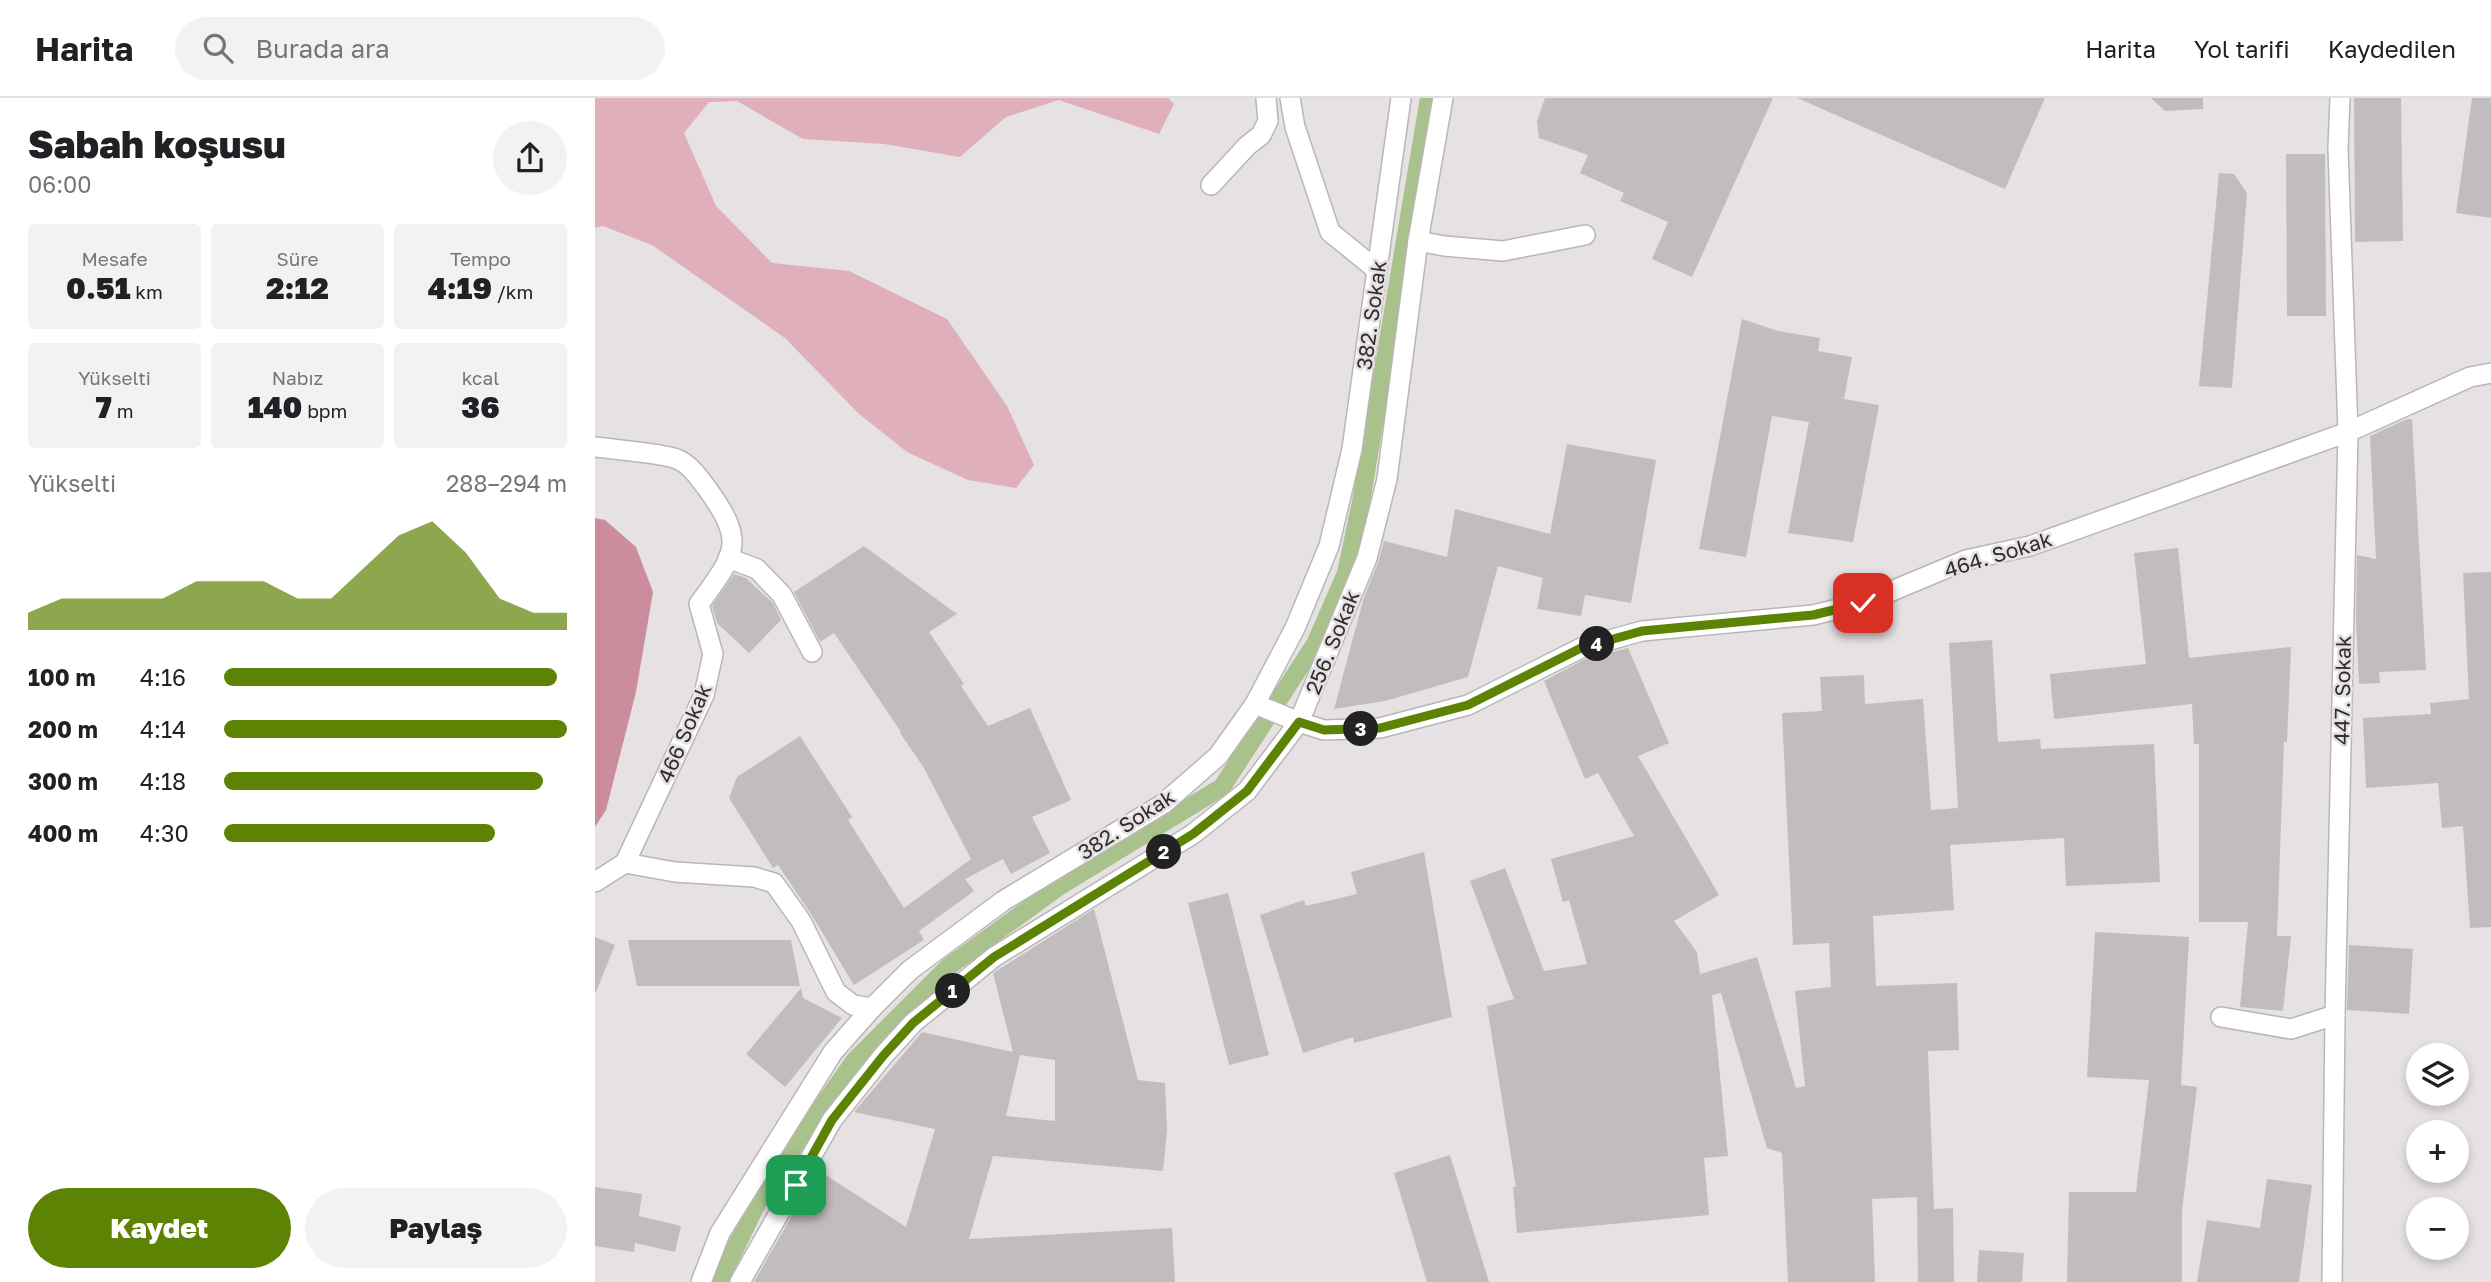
<!DOCTYPE html>
<html lang="tr">
<head>
<meta charset="utf-8">
<style>
	:root { --surface:#fff; --page:#f2f2f2; --text:#202124; --muted:#757577; --line:#e0e0e0; --accent:#5c8304 }
	body { margin:0; font-family:"Golos Text",sans-serif; background:var(--page); color:var(--text); height:100vh; display:flex; flex-direction:column; font-size:26px; white-space:nowrap }
	* { box-sizing:border-box; margin:0 }
	p { font-size:23px; color:var(--muted) }
	.icon { flex:none; width:38px; height:38px; fill:none; stroke:currentColor; stroke-width:2; stroke-linecap:round; stroke-linejoin:round }
	.map { position:relative; flex:1; overflow:hidden }
	.details { display:flex; flex-direction:column; background:var(--surface); width:595px }
	.details>* { flex:none }
	.tools { position:absolute; left:1811px; top:945px; display:grid; gap:14px }
	.tools a { display:grid; place-items:center; width:63px; height:63px; border-radius:50%; background:var(--surface); box-shadow:0 4px 10px #0003; font-size:35px }
	.pin { position:absolute; display:grid; place-items:center; width:60px; height:60px; color:#fff; margin:-30px; border-radius:14px; box-shadow:0 4px 10px #0006 }
	.km { position:absolute; width:35px; height:35px; margin:-18px; border-radius:50%; background:#222; color:#fff; font-size:19px; line-height:35px; text-align:center }
	.round { display:grid; place-items:center; flex:none; width:74px; height:74px; border-radius:37px; background:var(--page) }
	.overview { display:flex; align-items:center; justify-content:space-between; height:119px; padding:0 28px }
	h1 { font-size:38px; font-weight:800; line-height:52px }
	.stats { display:grid; grid-template-columns:repeat(3,1fr); gap:10px; height:119px; padding:7px 28px }
	.stats div { display:grid; align-content:center; border-radius:7px; background:var(--page); text-align:center }
	.stats b { font-size:30px; font-weight:800 }
	.stats small { font-size:19px; font-weight:400 }
	.stats p { font-size:19px }
	.chart { height:196px; padding:14px 28px }
	.chart p { display:flex; justify-content:space-between }
	.chart svg { width:100%; height:126px; margin-top:7px; fill:var(--accent); opacity:.7 }
	.primary-button { display:flex; gap:14px; margin-top:auto; padding:14px 28px }
	.primary-button a { flex:1; height:80px; border-radius:42px; background:var(--accent); color:#fff; font-size:28px; font-weight:800; line-height:80px; text-align:center }
	.primary-button a+a { background:var(--page); color:var(--text) }
	ul { padding:0 28px; list-style:none; font-size:23px }
	li { display:grid; grid-template-columns:112px 84px 1fr; align-items:center; height:52px }
	li i { height:18px; border-radius:9px; background:var(--accent) }
	header { display:flex; align-items:center; gap:42px; box-sizing:border-box; height:98px; padding:0 35px; background:var(--surface); border-bottom:2px solid var(--line) }
	header strong { font-size:33px }
	nav { display:flex; gap:38px; margin-inline-start:auto; font-size:24px }
	.search { width:490px; height:63px; background:var(--page); display:flex; align-items:center; gap:18px; box-sizing:border-box; padding:0 24px; border-radius:38px; color:var(--muted); font-size:26px }
	main { display:flex; flex:1; min-height:0 }
	.map>svg:first-child { display:block }
	.green { fill:#dfafbb }
	.forest { fill:#cb8d9d }
	.lines { fill:none; stroke-linecap:round; stroke-linejoin:round }
	.canal { stroke:#a9c28c; stroke-width:18 }
	.building { fill:#c1bdbe; fill-rule:evenodd }
	.minor-casing { stroke:#bab6b7; stroke-width:22 }
	.minor { stroke:#fff; stroke-width:19 }
	.route-casing { stroke:#fff; stroke-width:14 }
	.route { stroke:#5c8304; stroke-width:9 }
	.labels { text-anchor:middle; dominant-baseline:central; stroke-width:5; stroke-linejoin:round; paint-order:stroke }
	.street-label { font-size:21px; fill:#2f2d2d; stroke:#e6e1e2 }
</style>
</head>
<body>
<header>
<strong>Harita</strong>
<div class="search"><svg class="icon" aria-label="search" viewBox="0 0 24 24"><circle cx="10" cy="10" r="6"/><path d="M15 15l6 6"/></svg>Burada ara</div>
<nav><a>Harita</a><a>Yol tarifi</a><a>Kaydedilen</a></nav>
</header>
<main>
<section class="details">
<div class="overview"><div><h1>Sabah koşusu</h1><p>06:00</p></div><a class="round"><svg class="icon" aria-label="share" viewBox="0 0 24 24"><path d="M12 15V3M7 8l5-5 5 5M5 13v7h14v-7"/></svg></a></div>
<div class="stats">
<div><p>Mesafe</p><b>0.51<small> km</small></b></div>
<div><p>Süre</p><b>2:12</b></div>
<div><p>Tempo</p><b>4:19<small> /km</small></b></div>
</div>
<div class="stats">
<div><p>Yükselti</p><b>7<small> m</small></b></div>
<div><p>Nabız</p><b>140<small> bpm</small></b></div>
<div><p>kcal</p><b>36</b></div>
</div>
<div class="chart"><p><span>Yükselti</span>288–294 m</p>
<svg viewBox="0 0 160 44" preserveAspectRatio="none"><path d="M0 44V38L10 33L20 33L30 33L40 33L50 27L60 27L70 27L80 33L90 33L100 22L110 11L120 6L130 17L140 33L150 38L160 38V44z"/></svg>
</div>
<ul>
<li><b>100 m</b>4:16<i style="width:97%"></i></li>
<li><b>200 m</b>4:14<i style="width:100%"></i></li>
<li><b>300 m</b>4:18<i style="width:93%"></i></li>
<li><b>400 m</b>4:30<i style="width:79%"></i></li>
</ul>
<div class="primary-button"><a>Kaydet</a><a>Paylaş</a></div>
</section>
<div class="map">
<svg width="1896" height="1184" viewBox="0 0 1896 1184">
	<rect width="100%" height="100%" fill="#e6e1e2"/>
	<polygon class="green" points="0,0 573,0 579,6 564,36 464,2 411,19 365,59 289,46 208,41 142,3 114,4 89,35 121,108 177,165 254,173 352,221 412,308 439,367 421,390 373,382 312,354 263,315 190,240 57,147 8,128 0,130"/>
	<polygon class="forest" points="0,420 10,422 41,449 58,494 41,594 11,712 0,729"/>
	<g class="lines">
		<polyline class="canal" points="124,1184 170,1089 260,962 353,869 465,788 627,689 720,546 751,475 766,404 834,0"/>
	</g>
	<g class="building">
		<polygon points="950,0 1178,0 1097,179 1057,161 1073,124 1025,103 1029,95 985,75 993,57 944,40 942,23"/>
		<polygon points="1202,0 1450,0 1410,91"/>
		<polygon points="1556,0 1608,0 1608,11 1570,13"/>
		<polygon points="1759,0 1806,0 1808,143 1760,144"/>
		<polygon points="1877,0 1896,0 1896,120 1861,115"/>
		<polygon points="1691,56 1730,56 1731,218 1692,218"/>
		<polygon points="1624,75 1639,76 1652,95 1637,290 1604,288"/>
		<polygon points="1147,221 1183,233 1225,240 1223,253 1257,259 1249,301 1284,307 1258,444 1193,435 1214,324 1177,318 1151,459 1104,451"/>
		<polygon points="1812,321 1817,321 1831,572 1784,574 1785,585 1764,586 1761,523 1762,457 1781,461 1775,338"/>
		<polygon points="972,346 1061,362 1036,505 990,497 986,518 942,511 948,480 903,468 873,579 790,603 739,611 769,499 783,465 789,443 852,459 860,411 955,436"/>
		<polygon points="269,448 362,516 334,534 369,586 366,588 393,628 435,610 476,702 437,719 455,755 416,776 408,761 370,781 379,793 324,833 329,842 259,887 216,816 183,767 178,770 134,700 142,679 205,638 257,719 253,722 309,810 376,761 329,670 305,635 306,634 239,535 225,544 199,494"/>
		<polygon points="1583,450 1594,560 1696,549 1692,644 1689,644 1682,838 1696,838 1688,913 1645,909 1653,824 1604,824 1604,646 1599,646 1597,606 1459,621 1455,576 1551,566 1539,455"/>
		<polygon points="1896,474 1896,829 1875,830 1868,728 1847,730 1843,685 1771,690 1768,620 1836,616 1835,605 1874,601 1868,475"/>
		<polygon points="139,476 151,480 178,505 186,522 154,555 122,525 117,508"/>
		<polygon points="1397,542 1403,644 1445,641 1446,651 1559,646 1565,784 1471,788 1469,740 1355,747 1359,812 1278,818 1281,888 1362,885 1364,952 1333,953 1339,1111 1358,1110 1359,1184 1323,1184 1322,1099 1277,1101 1280,1184 1193,1184 1187,1055 1172,1050 1126,895 1117,897 1133,1058 1109,1060 1114,1117 922,1135 918,1089 921,1089 892,908 919,901 875,783 910,770 949,873 992,866 974,802 968,804 956,761 1039,738 1003,675 990,681 949,583 990,561 1033,550 1074,645 1043,658 1124,797 1079,823 1102,854 1105,876 1162,859 1201,990 1210,988 1200,893 1236,889 1234,845 1198,847 1187,615 1227,613 1225,579 1269,577 1270,606 1328,601 1336,712 1363,710 1354,545"/>
		<polygon points="829,754 857,919 759,945 758,939 708,955 665,817 709,802 711,808 762,796 756,774"/>
		<polygon points="633,795 674,957 634,967 593,805"/>
		<path d="M499,811L543,982L570,985L572,1032L568,1073L398,1058L374,1141L577,1130L580,1184H159L223,1072L311,1129L340,1031L259,1014L327,934L418,954L398,875ZM425,957L460,962V1023L411,1018Z"/>
		<polygon points="1500,834 1594,839 1586,987 1602,989 1587,1112 1587,1184 1472,1184 1474,1094 1541,1094 1554,982 1492,979"/>
		<polygon points="0,839 20,847 1,894 0,894"/>
		<polygon points="33,842 196,842 205,888 42,888"/>
		<polygon points="1754,847 1818,851 1814,916 1752,912"/>
		<polygon points="206,890 208,900 247,920 190,989 151,956"/>
		<polygon points="855,1057 894,1184 832,1184 799,1075"/>
		<polygon points="1672,1081 1717,1087 1704,1184 1602,1184 1612,1122 1665,1130"/>
		<polygon points="0,1089 47,1096 44,1118 86,1128 80,1154 40,1145 39,1154 0,1148"/>
		<polygon points="1384,1152 1429,1155 1427,1184 1382,1184"/>
	</g>
	<g class="lines">
		<g class="minor-casing">
			<g id="minor">
				<polyline points="695,0 700,29 735,134 782,172"/>
				<polyline points="616,87 652,48 666,37 673,23 671,0"/>
				<polyline points="823,143 849,148 908,153 990,137"/>
				<path d="M0,349C23,352 53,354 75,359C92,362 101,376 111,389C151,444 142,454 104,506L118,556L109,597L30,765"/>
				<polyline points="133,460 162,471 187,497 217,554"/>
				<polyline points="660,606 704,624 729,632 785,630 873,607 986,550 1047,533 1218,517 1268,505 1371,462 1435,448 1753,334 1875,279 1896,275"/>
				<polyline points="0,784 30,765 80,774 159,779 179,785 206,823 241,894 258,907 277,910"/>
				<polyline points="1626,919 1696,931 1740,917"/>
				<polyline points="106,1184 125,1135 238,954 277,910 315,872 408,803 568,706 623,658 660,606 700,530 734,448 757,351 806,0"/>
				<polyline points="145,1184 237,1022 288,958 318,925 399,859 598,736 652,693 704,624 772,460 792,381 823,143 848,0"/>
				<polyline points="1737,1184 1740,917 1753,334 1743,50 1745,0"/>
			</g>
		</g>
		<use href="#minor" class="minor"/>
	</g>
	<g class="lines">
		<g class="route-casing">
			<polyline id="route" points="201,1087 237,1022 288,958 318,925 399,859 598,736 652,693 704,624 729,632 785,630 873,607 986,550 1047,533 1218,517 1268,505"/>
		</g>
		<use href="#route" class="route"/>
	</g>
	<g class="labels">
		<g class="street-label">
			<text transform="translate(776 217) rotate(-82)">382. Sokak</text>
			<text transform="translate(1403 456) rotate(-17)">464. Sokak</text>
			<text transform="translate(737 544) rotate(-68)">256. Sokak</text>
			<text transform="translate(1747 592) rotate(-89)">447. Sokak</text>
			<text transform="translate(89 635) rotate(-67)">466 Sokak</text>
			<text transform="translate(531 726) rotate(-33)">382. Sokak</text>
		</g>
	</g>
</svg>
<div class="tools">
<a><svg class="icon" aria-label="layers" viewBox="0 0 24 24"><path d="M12 4l9 5-9 5-9-5zM3 14l9 5 9-5"/></svg></a>
<a>+</a>
<a>−</a>
</div>
<div class="pin" style="left:201px;top:1087px;background:#1e9e55"><svg class="icon" aria-label="arrive" viewBox="0 0 24 24"><path d="M6 21V4h12l-3 4 3 4H6"/></svg></div>
<div class="pin" style="left:1268px;top:505px;background:#d93025"><svg class="icon" aria-label="check" viewBox="0 0 24 24"><path d="M5 12l5 5 9-10"/></svg></div>
<b class="km" style="left:358px;top:893px">1</b>
<b class="km" style="left:569px;top:754px">2</b>
<b class="km" style="left:766px;top:631px">3</b>
<b class="km" style="left:1002px;top:546px">4</b>
</div>
</main>
</body>
</html>
